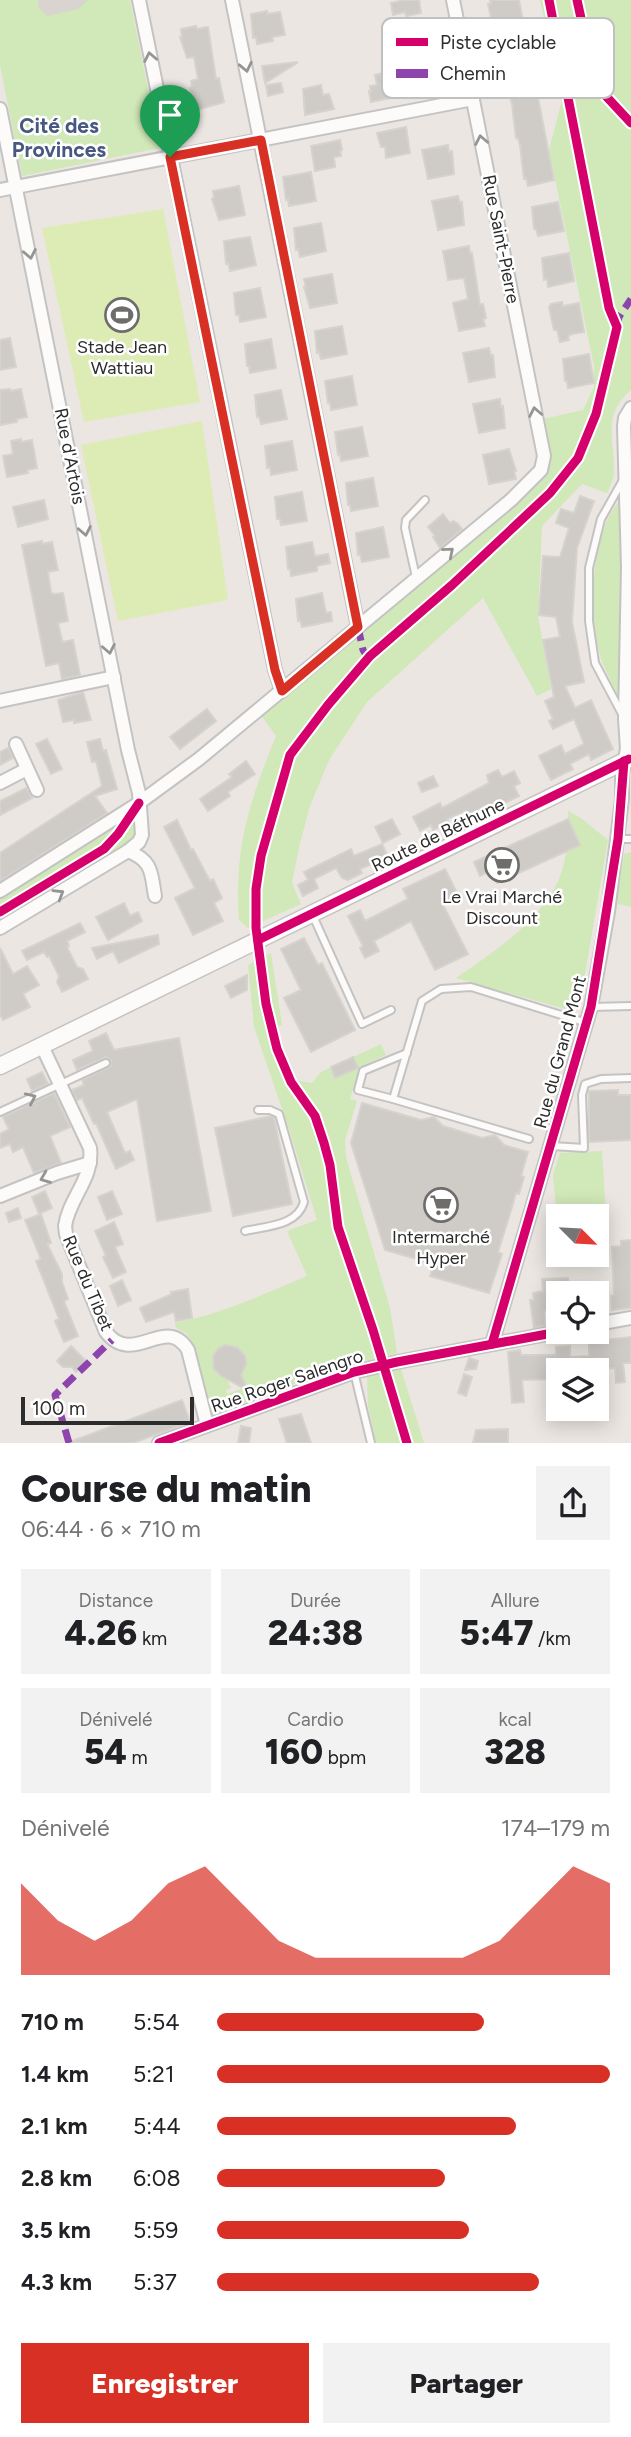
<!DOCTYPE html>
<html lang="fr">
<head>
<meta charset="utf-8">
<style>
	:root { --surface:#fff; --page:#f2f2f2; --text:#202124; --muted:#757577; --accent:#d93025 }
	body { margin:0; font-family:Figtree,sans-serif; background:var(--page); color:var(--text); height:100vh; display:flex; flex-direction:column; font-size:26px; white-space:nowrap }
	* { box-sizing:border-box; margin:0 }
	p { font-size:23px; color:var(--muted) }
	.icon { flex:none; width:38px; height:38px; fill:none; stroke:currentColor; stroke-width:2; stroke-linecap:round; stroke-linejoin:round }
	.map { position:relative; height:1443px; overflow:hidden }
	.side { display:flex; flex-direction:column; background:var(--surface); flex:1 }
	.side>* { flex:none }
	.needle { width:46px; rotate:114deg }
	.tools { position:absolute; left:546px; top:1204px; display:grid; gap:14px }
	.tools a { display:grid; place-items:center; width:63px; height:63px; border-radius:0px; background:var(--surface); box-shadow:0 4px 18px #0003; font-size:35px }
	.scale { position:absolute; left:21px; bottom:18px; width:173px; box-sizing:border-box; padding-left:7px; border:4px solid #2c2c2c; border-top:0; font-size:19px; line-height:24px; white-space:nowrap; color:#2c2c2c; -webkit-text-stroke:5px #fff; paint-order:stroke }
	.pin { position:absolute; display:grid; place-items:center; width:60px; height:60px; color:#fff; margin:-72px -30px; border-radius:50% 50% 50% 0; rotate:-45deg; box-shadow:0 0 7px #0007 }
	.pin .icon { rotate:45deg }
	.round { display:grid; place-items:center; flex:none; width:74px; height:74px; border-radius:0px; background:var(--page) }
	.headline { display:flex; align-items:center; justify-content:space-between; height:119px; padding:0 21px }
	h1 { font-size:38px; font-weight:800; line-height:52px }
	.metrics { display:grid; grid-template-columns:repeat(3,1fr); gap:10px; height:119px; padding:7px 21px }
	.metrics div { display:grid; align-content:center; border-radius:0px; background:var(--page); text-align:center }
	.metrics b { font-size:35px; font-weight:800 }
	.metrics small { font-size:19px; font-weight:400 }
	.metrics p { font-size:19px }
	.chart { height:196px; padding:14px 21px }
	.chart p { display:flex; justify-content:space-between }
	.chart svg { width:100%; height:126px; margin-top:7px; fill:var(--accent); opacity:.7 }
	.cta { display:flex; gap:14px; margin-top:auto; padding:14px 21px }
	.cta a { flex:1; height:80px; border-radius:0px; background:var(--accent); color:#fff; font-size:28px; font-weight:800; line-height:80px; text-align:center }
	.cta a+a { background:var(--page); color:var(--text) }
	ul { padding:0 21px; list-style:none; font-size:23px }
	li { display:grid; grid-template-columns:112px 84px 1fr; align-items:center; height:52px }
	li i { height:18px; border-radius:9px; background:var(--accent) }
	.map>svg:first-child { display:block }
	.green { fill:#d1e8b8; fill-rule:evenodd }
	.pitch { fill:#ddecb5 }
	.plaza { fill:#d9d4d0 }
	.building { fill:#cfccc8; stroke:#d6d2cd; stroke-width:2 }
	.lines { fill:none; stroke-linecap:round; stroke-linejoin:round }
	.lane-casing { stroke:#c4c3c3; stroke-width:10 }
	.street-casing { stroke:#c4c3c3; stroke-width:16 }
	.secondary-casing { stroke:#c4c3c3; stroke-width:19 }
	.lane { stroke:#fcfbfa; stroke-width:6 }
	.street { stroke:#fcfbfa; stroke-width:12 }
	.secondary { stroke:#fcfbfa; stroke-width:16 }
	.quiet { stroke:#8e44ad; stroke-width:7; stroke-dasharray:14 7; stroke-linecap:butt }
	.cycleway-casing { stroke:#fff; stroke-width:13 }
	.cycleway { stroke:#d6006c; stroke-width:9 }
	.oneway { stroke:#949493 }
	.route-casing { stroke:#fff; stroke-width:14 }
	.route { stroke:#d93025; stroke-width:9 }
	.labels { text-anchor:middle; dominant-baseline:central; stroke-width:5; stroke-linejoin:round; paint-order:stroke }
	.street-label { font-size:18px; fill:#2c2c2c; stroke:#fff }
	.poi-label { font-size:18px; fill:#2c2c2c; stroke:#fff }
	.quarter-label { font-size:21px; font-weight:bold; fill:#485881; stroke:#fff }
	.key { fill:#fff; stroke:#c0c0c0; stroke-width:2 }
	.key-label { font-size:19px; fill:#2c2c2c }
</style>
</head>
<body>
<div class="map">
<svg width="631" height="1443" viewBox="0 0 631 1443">
	<rect width="100%" height="100%" fill="#ebe6e1"/>
	<g class="green">
		<polygon points="0,0 130,0 160,148 22,176 0,65"/>
		<path d="M540,0H631V390C601,415 615,440 614,472C614,479 610,486 607,493L582,484L542,526L538,616L551,689L537,696L483,598L367,702L329,760L310,806L299,847L292,883L301,904L248,928L239,920C234,847 249,803 276,736L261,715L549,458L543,419L583,410L594,387V366L549,150L562,100Z"/>
		<path d="M622,498L624,695H617C612,682 604,669 600,655C588,614 590,530 622,498Z"/>
		<polygon points="130,808 140,814 136,843 0,929 0,891"/>
		<path d="M568,811L581,818L608,840L582,991L573,1011L456,978C493,952 538,924 558,881C567,862 569,833 568,811Z"/>
		<polygon points="631,852 631,907 618,904 617,898 624,854"/>
		<path d="M271,953L282,1025L275,1028C278,1042 281,1065 291,1076C296,1081 305,1082 312,1083L321,1072L331,1067L336,1078L357,1068L353,1057L381,1044L386,1055L360,1067L350,1099L357,1101L345,1140L346,1157L390,1308L397,1353L343,1366L211,1415L194,1345L186,1333L176,1328L175,1323C221,1314 264,1294 307,1276L287,1231L317,1220L289,1129L254,1027L248,965ZM225,1345L238,1348L246,1361L241,1374L246,1387L227,1394L226,1390L231,1388L227,1378L217,1374L212,1361L216,1351Z"/>
		<polygon points="602,1151 608,1245 597,1245 597,1216 558,1216 558,1231 553,1174 560,1153"/>
		<polygon points="401,1369 424,1443 376,1443 368,1405 367,1377"/>
	</g>
	<g class="pitch">
		<polygon points="163,209 200,402 84,422 42,228"/>
		<polygon points="202,421 228,600 118,621 81,445"/>
	</g>
	<polygon class="plaza" points="38,0 88,0 78,9 47,16 39,8"/>
	<g class="building">
		<polygon points="404,0 419,0 421,13 406,16 405,12 393,15 391,3"/>
		<polygon points="490,0 519,0 554,180 528,186 526,178 524,179 520,145 518,138 516,138 512,104 510,97 507,98 504,84 507,83 506,76 496,44 499,43 494,18 491,18 488,4 491,3"/>
		<polygon points="267,11 267,14 280,12 285,35 272,37 273,41 257,44 256,37 253,38 251,14"/>
		<polygon points="196,26 197,29 208,27 216,79 219,78 224,102 197,110 190,88 192,88 191,81 198,79 194,57 187,58 180,37 182,37 181,29"/>
		<polygon points="297,62 297,63 265,83 262,66"/>
		<polygon points="387,72 388,82 397,81 400,96 371,102 369,91 371,91 370,86 377,85 375,75"/>
		<polygon points="281,83 283,92 268,96 266,85"/>
		<polygon points="321,85 323,95 329,94 334,109 305,115 303,89"/>
		<polygon points="406,127 410,153 386,158 385,147 381,147 377,133"/>
		<polygon points="340,140 342,150 340,151 341,156 334,157 335,167 315,171 311,146"/>
		<polygon points="448,145 449,152 452,151 454,174 428,179 422,150"/>
		<polygon points="311,172 316,201 289,206 288,199 286,200 283,177"/>
		<polygon points="239,186 245,215 219,220 212,199 214,198 213,191"/>
		<polygon points="458,196 460,203 462,202 464,225 438,230 432,201"/>
		<polygon points="558,202 564,231 538,236 536,229 534,229 532,207"/>
		<polygon points="321,223 326,251 300,257 298,249 296,250 294,228"/>
		<polygon points="250,237 256,265 230,271 228,263 226,264 224,241"/>
		<polygon points="469,246 470,253 472,253 480,305 483,304 486,318 483,319 485,326 459,331 453,303 468,299 464,278 448,280 443,251"/>
		<polygon points="569,253 574,281 548,287 547,279 544,280 542,258"/>
		<polygon points="332,274 337,303 310,308 304,287 306,287 304,279"/>
		<polygon points="260,288 266,317 240,322 239,315 236,315 234,293"/>
		<polygon points="562,302 563,306 579,303 584,332 572,334 568,336 569,340 560,342 557,330 554,330 549,307 551,304"/>
		<polygon points="342,326 347,354 321,359 319,352 317,353 315,331"/>
		<polygon points="10,338 16,367 0,370 0,340"/>
		<polygon points="271,339 276,368 250,373 249,366 247,366 245,344"/>
		<polygon points="489,348 491,356 493,355 495,377 469,382 463,353"/>
		<polygon points="589,354 594,383 568,388 567,381 565,381 563,359"/>
		<polygon points="352,376 357,405 331,410 330,403 328,403 325,381"/>
		<polygon points="10,389 11,391 21,389 27,417 17,419 17,422 0,425 0,390"/>
		<polygon points="281,390 287,419 261,424 259,417 257,417 255,395"/>
		<polygon points="500,399 501,407 503,406 505,428 479,433 473,404"/>
		<polygon points="362,427 368,456 341,461 340,454 338,455 335,432"/>
		<polygon points="21,439 21,442 32,440 37,468 27,470 28,473 7,477 3,456 13,454 11,441"/>
		<polygon points="292,441 297,470 271,475 270,467 267,468 265,446"/>
		<polygon points="509,449 516,471 514,471 516,479 489,484 483,455"/>
		<polygon points="373,478 378,506 351,511 350,505 348,505 346,483"/>
		<polygon points="302,492 307,521 281,525 280,519 277,519 275,497"/>
		<polygon points="580,496 594,501 577,548 572,622 584,682 565,686 575,708 591,700 613,749 591,760 589,754 570,764 573,769 551,780 539,756 561,745 565,754 584,744 574,719 553,729 549,721 553,719 545,701 554,697 543,640 560,637 556,617 539,615 543,556 560,557 569,528 556,523 561,509 574,513"/>
		<polygon points="44,500 48,519 18,527 13,507"/>
		<polygon points="443,514 450,523 453,521 457,523 462,529 440,548 433,537 435,536 428,527"/>
		<polygon points="383,527 389,557 362,562 360,554 358,555 356,533"/>
		<polygon points="42,541 42,544 52,542 58,570 48,572 51,592 53,594 63,593 68,621 58,623 62,640 63,642 73,640 80,675 62,679 59,663 46,666 22,545"/>
		<polygon points="312,542 315,556 328,554 330,563 317,566 317,571 291,576 290,569 288,569 286,547"/>
		<polygon points="322,593 326,613 331,612 332,621 302,627 300,620 298,621 296,599"/>
		<polygon points="83,692 91,720 74,723 74,720 63,722 58,700"/>
		<polygon points="207,709 216,721 180,749 170,737"/>
		<polygon points="47,739 62,769 51,774 36,744"/>
		<polygon points="100,739 103,751 106,750 117,789 95,796 107,813 0,881 0,853 102,786 96,761 92,762 87,742"/>
		<polygon points="8,748 13,758 0,765 0,752"/>
		<polygon points="246,761 255,774 228,792 230,796 208,811 200,799 232,777 229,774"/>
		<polygon points="498,770 502,777 514,771 520,783 514,786 519,796 477,817 476,815 468,818 465,811 447,819 452,829 443,833 439,827 433,830 431,825 420,831 413,817 440,803 442,808 489,783 487,775"/>
		<polygon points="433,776 438,786 422,792 418,783"/>
		<polygon points="26,788 32,798 0,815 0,801"/>
		<polygon points="392,819 400,834 383,843 375,827"/>
		<polygon points="568,819 580,845 497,883 492,870 480,876 474,862"/>
		<polygon points="177,820 191,850 193,849 210,881 213,879 222,898 214,903 223,921 193,935 175,898 195,888 164,827"/>
		<polygon points="382,844 388,857 360,869 362,873 348,880 342,878 336,868 314,879 318,888 303,896 298,885 308,880 304,872 351,849 354,856"/>
		<polygon points="445,869 459,897 443,905 468,954 435,970 411,921 374,941 379,951 365,958 360,948 363,946 348,916 360,910 365,921 408,899 403,889"/>
		<polygon points="124,903 130,916 138,912 142,921 108,940 96,917"/>
		<polygon points="80,923 85,932 67,941 69,946 67,947 77,967 83,969 88,979 62,992 57,982 59,976 49,956 47,957 44,952 27,960 22,951"/>
		<polygon points="158,935 159,944 119,963 113,951 97,959 92,948"/>
		<polygon points="304,938 318,965 322,963 355,1030 311,1052 284,998 301,990 281,949"/>
		<polygon points="0,948 13,974 27,966 39,985 23,994 30,1007 3,1020 0,1014"/>
		<polygon points="247,975 247,990 231,998 225,986"/>
		<polygon points="106,1033 114,1050 179,1038 211,1211 157,1221 137,1099 107,1112 125,1153 130,1151 134,1160 116,1169 96,1123 94,1124 82,1098 77,1100 72,1090 84,1085 82,1080 111,1066 111,1060 106,1057 77,1070 73,1060 93,1051 89,1041"/>
		<polygon points="353,1057 358,1068 335,1078 331,1067"/>
		<polygon points="42,1072 48,1084 32,1091 27,1079"/>
		<polygon points="618,1090 618,1095 631,1095 631,1140 589,1142 589,1091"/>
		<polygon points="54,1093 70,1127 50,1136 61,1163 34,1173 23,1147 13,1152 10,1144 0,1148 0,1134 9,1129 3,1117"/>
		<polygon points="362,1103 421,1120 434,1117 443,1126 482,1138 495,1135 504,1145 528,1152 521,1176 524,1177 519,1194 516,1193 509,1217 498,1252 502,1254 489,1293 430,1276 434,1264 385,1250 351,1143"/>
		<polygon points="271,1116 274,1118 292,1204 233,1216 215,1128"/>
		<polygon points="45,1191 52,1208 39,1214 32,1197"/>
		<polygon points="112,1191 122,1214 107,1220 98,1197"/>
		<polygon points="18,1208 21,1218 9,1222 6,1213"/>
		<polygon points="41,1214 51,1243 47,1244 62,1274 62,1282 68,1299 64,1301 78,1336 64,1342 55,1321 59,1319 36,1261 41,1259 25,1220"/>
		<polygon points="114,1222 123,1244 115,1247 126,1272 113,1278 103,1257 106,1256 95,1231"/>
		<polygon points="631,1240 631,1308 612,1310 611,1296 614,1295 612,1247 621,1246 621,1241"/>
		<polygon points="568,1278 569,1290 552,1291 553,1305 549,1305 549,1310 544,1311 545,1325 534,1328 530,1300 534,1300 533,1293 543,1291 542,1279"/>
		<polygon points="122,1280 131,1300 118,1306 110,1286"/>
		<polygon points="591,1282 592,1293 575,1293 574,1283"/>
		<polygon points="188,1289 192,1318 176,1321 174,1312 146,1322 140,1308 172,1294 171,1292"/>
		<polygon points="631,1337 631,1363 623,1363 625,1382 616,1383 615,1368 597,1369 597,1365 571,1367 571,1370 552,1370 553,1379 522,1380 524,1402 512,1403 508,1352 520,1350 521,1355 556,1355 556,1347 570,1346 570,1357 589,1356 589,1342"/>
		<polygon points="225,1345 238,1348 245,1356 246,1364 241,1375 248,1391 220,1375 214,1369 213,1356 218,1349"/>
		<polygon points="71,1346 87,1362 76,1372 72,1367 63,1367 57,1361"/>
		<polygon points="469,1358 478,1361 476,1369 465,1370"/>
		<polygon points="464,1374 472,1377 466,1396 458,1393"/>
		<polygon points="182,1400 190,1422 133,1443 67,1443"/>
		<polygon points="301,1414 311,1443 287,1443 279,1419"/>
		<polygon points="241,1426 251,1428 249,1443 238,1443"/>
		<polygon points="508,1429 508,1443 473,1443 476,1430"/>
	</g>
	<g class="lines">
		<g class="lane-casing">
			<g id="lane">
				<polyline points="416,577 405,528 406,520 425,500"/>
				<polyline points="622,714 595,663 589,621 589,568 601,519 623,480"/>
				<polyline points="618,839 631,839"/>
				<polyline points="313,916 362,1024 391,1010"/>
				<polyline points="591,1007 631,1006"/>
				<polyline points="393,1099 358,1090 363,1071 407,1053"/>
				<polyline points="0,1112 106,1063"/>
				<polyline points="529,1139 393,1099 422,1001 441,989 471,987 587,1023"/>
				<polyline points="552,1146 584,1148 582,1095 585,1084 601,1079 631,1078"/>
				<path d="M245,1231C267,1226 297,1226 304,1202L279,1114L270,1110H258"/>
				<polyline points="354,1372 371,1443"/>
			</g>
		</g>
		<g class="street-casing">
			<g id="street">
				<polyline points="139,0 275,670 282,691"/>
				<polyline points="232,0 358,627"/>
				<polyline points="0,109 128,750 139,793 142,835 139,842 128,851 0,928"/>
				<polyline points="0,190 473,99"/>
				<polyline points="0,701 114,677"/>
				<polyline points="16,744 37,790"/>
				<polyline points="0,783 27,769"/>
				<path d="M128,851C153,861 151,873 155,896"/>
				<polyline points="0,891 139,803 199,759 511,500 541,470 544,456 453,0"/>
				<path d="M42,1046L90,1148C94,1178 69,1198 65,1226L66,1234L106,1332C133,1368 166,1313 188,1350L207,1425"/>
				<polyline points="0,1196 57,1173 90,1163"/>
				<polyline points="597,1324 631,1318"/>
				<polyline points="492,1344 591,1007 608,912 622,799 622,773 627,749 625,719 628,567 624,426 625,418 631,408"/>
				<polyline points="159,1443 354,1372 397,1362 558,1332"/>
			</g>
		</g>
		<g class="secondary-casing">
			<polyline id="secondary" points="0,1066 631,758"/>
		</g>
		<use href="#lane" class="lane"/>
		<use href="#street" class="street"/>
		<use href="#secondary" class="secondary"/>
		<g class="quiet">
			<polyline points="617,327 619,317 631,299"/>
			<polyline points="358,627 363,650 368,658"/>
			<polyline points="69,1443 55,1395 112,1340"/>
		</g>
		<g class="cycleway-casing">
			<g id="cycleway">
				<polyline points="577,0 590,59 604,94 631,123"/>
				<polyline points="0,912 104,849 118,834 139,803"/>
				<polyline points="258,940 629,759"/>
				<polyline points="492,1344 591,1007 618,839 624,761"/>
				<polyline points="159,1443 354,1372 397,1362 558,1332"/>
				<polyline points="407,1443 373,1330 338,1227 330,1165 324,1143 315,1116 291,1082 277,1049 266,1004 256,928 256,889 261,856 290,755 328,705 370,656 452,585 550,493 578,458 596,414 617,327 609,308 549,0"/>
			</g>
		</g>
		<use href="#cycleway" class="cycleway"/>
	</g>
	<defs><path id="oneway-chevron" d="M-2-3.5L2.5 0L-2 3.5" fill="none" stroke-width="1.6" stroke-linecap="round" stroke-linejoin="round" transform="scale(1.75)"/></defs>
	<g class="oneway">
		<use href="#oneway-chevron" transform="translate(150 57) rotate(-101)"/>
		<use href="#oneway-chevron" transform="translate(246 67) rotate(78)"/>
		<use href="#oneway-chevron" transform="translate(481 140) rotate(-101)"/>
		<use href="#oneway-chevron" transform="translate(30 254) rotate(79)"/>
		<use href="#oneway-chevron" transform="translate(535 412) rotate(-101)"/>
		<use href="#oneway-chevron" transform="translate(85 531) rotate(79)"/>
		<use href="#oneway-chevron" transform="translate(449 552) rotate(-40)"/>
		<use href="#oneway-chevron" transform="translate(109 649) rotate(79)"/>
		<use href="#oneway-chevron" transform="translate(59 894) rotate(-31)"/>
		<use href="#oneway-chevron" transform="translate(31 1098) rotate(-25)"/>
		<use href="#oneway-chevron" transform="translate(45 1178) rotate(158)"/>
	</g>
	<g class="lines">
		<g class="route-casing">
			<polygon id="route" points="261,140 358,627 282,691 275,670 170,157"/>
		</g>
		<use href="#route" class="route"/>
	</g>
	<defs>
		<g id="stadium-ring" transform="scale(1.75)"><circle r="9.5" fill="#fff" stroke="#6f6d6b" stroke-width="1.5"/><path d="M0-5a6.5 5 0 1 0 0 10a6.5 5 0 1 0 0-10ZM-3.5-1.8h7v3.6h-7Z" fill="#6f6d6b"/></g>
		<g id="supermarket-ring" transform="scale(1.75)"><circle r="9.5" fill="#fff" stroke="#6f6d6b" stroke-width="1.5"/><path d="M-6-5.5h2.5l.6 2H6L4.5 2H-2.5L-4.4-4H-6ZM-1.5 3.2a1.3 1.3 0 1 0 .1 0ZM3 3.2a1.3 1.3 0 1 0 .1 0Z" fill="#6f6d6b"/></g>
	</defs>
	<g fill-rule="evenodd">
		<use href="#stadium-ring" x="122" y="315"/>
		<use href="#supermarket-ring" x="502" y="865"/>
		<use href="#supermarket-ring" x="441" y="1205"/>
	</g>
	<g class="labels">
		<g class="street-label">
			<text transform="translate(501 239) rotate(79)">Rue Saint-Pierre</text>
			<text transform="translate(70 456) rotate(79)">Rue d'Artois</text>
			<text transform="translate(438 835) rotate(-26)">Route de Béthune</text>
			<text transform="translate(560 1052) rotate(-75)">Rue du Grand Mont</text>
			<text transform="translate(88 1283) rotate(67)">Rue du Tibet</text>
			<text transform="translate(287 1381) rotate(-19)">Rue Roger Salengro</text>
		</g>
		<g class="poi-label">
			<text x="122" y="347">Stade Jean<tspan x="122" dy="21">Wattiau</tspan></text>
			<text x="502" y="897">Le Vrai Marché<tspan x="502" dy="21">Discount</tspan></text>
			<text x="441" y="1237">Intermarché<tspan x="441" dy="21">Hyper</tspan></text>
		</g>
		<g class="quarter-label">
			<text x="59" y="125">Cité des<tspan x="59" dy="24">Provinces</tspan></text>
		</g>
	</g>
	<rect x="382" y="18" width="232" height="80" rx="10" class="key"/>
	<rect x="396" y="38" width="32" height="8" fill="#d6006c"/>
	<rect x="396" y="69" width="32" height="9" fill="#8e44ad"/>
	<g class="key-label">
		<text x="440" y="49">Piste cyclable</text>
		<text x="440" y="80">Chemin</text>
	</g>
</svg>
<div class="tools">
<a><svg class="needle" viewBox="-14 -14 28 28"><path d="M0-13l5 13h-10z" fill="#e53935"/><path d="M0 13l5-13h-10z" fill="#757577"/></svg></a>
<a><svg class="icon" aria-label="locate" viewBox="0 0 24 24"><circle cx="12" cy="12" r="6"/><path d="M12 2v4M12 18v4M2 12h4M18 12h4"/></svg></a>
<a><svg class="icon" aria-label="layers" viewBox="0 0 24 24"><path d="M12 4l9 5-9 5-9-5zM3 14l9 5 9-5"/></svg></a>
</div>
<div class="scale">100 m</div>
<div class="pin" style="left:170px;top:157px;background:#1e9e55"><svg class="icon" aria-label="arrive" viewBox="0 0 24 24"><path d="M6 21V4h12l-3 4 3 4H6"/></svg></div>
</div>
<section class="side">
<div class="headline"><div><h1>Course du matin</h1><p>06:44 · 6 × 710 m</p></div><a class="round"><svg class="icon" aria-label="share" viewBox="0 0 24 24"><path d="M12 15V3M7 8l5-5 5 5M5 13v7h14v-7"/></svg></a></div>
<div class="metrics">
<div><p>Distance</p><b>4.26<small> km</small></b></div>
<div><p>Durée</p><b>24:38</b></div>
<div><p>Allure</p><b>5:47<small> /km</small></b></div>
</div>
<div class="metrics">
<div><p>Dénivelé</p><b>54<small> m</small></b></div>
<div><p>Cardio</p><b>160<small> bpm</small></b></div>
<div><p>kcal</p><b>328</b></div>
</div>
<div class="chart"><p><span>Dénivelé</span>174–179 m</p>
<svg viewBox="0 0 160 44" preserveAspectRatio="none"><path d="M0 44V12L10 25L20 32L30 25L40 12L50 6L60 19L70 32L80 38L90 38L100 38L110 38L120 38L130 32L140 19L150 6L160 12V44z"/></svg>
</div>
<ul>
<li><b>710 m</b>5:54<i style="width:68%"></i></li>
<li><b>1.4 km</b>5:21<i style="width:100%"></i></li>
<li><b>2.1 km</b>5:44<i style="width:76%"></i></li>
<li><b>2.8 km</b>6:08<i style="width:58%"></i></li>
<li><b>3.5 km</b>5:59<i style="width:64%"></i></li>
<li><b>4.3 km</b>5:37<i style="width:82%"></i></li>
</ul>
<div class="cta"><a>Enregistrer</a><a>Partager</a></div>
</section>
</body>
</html>
